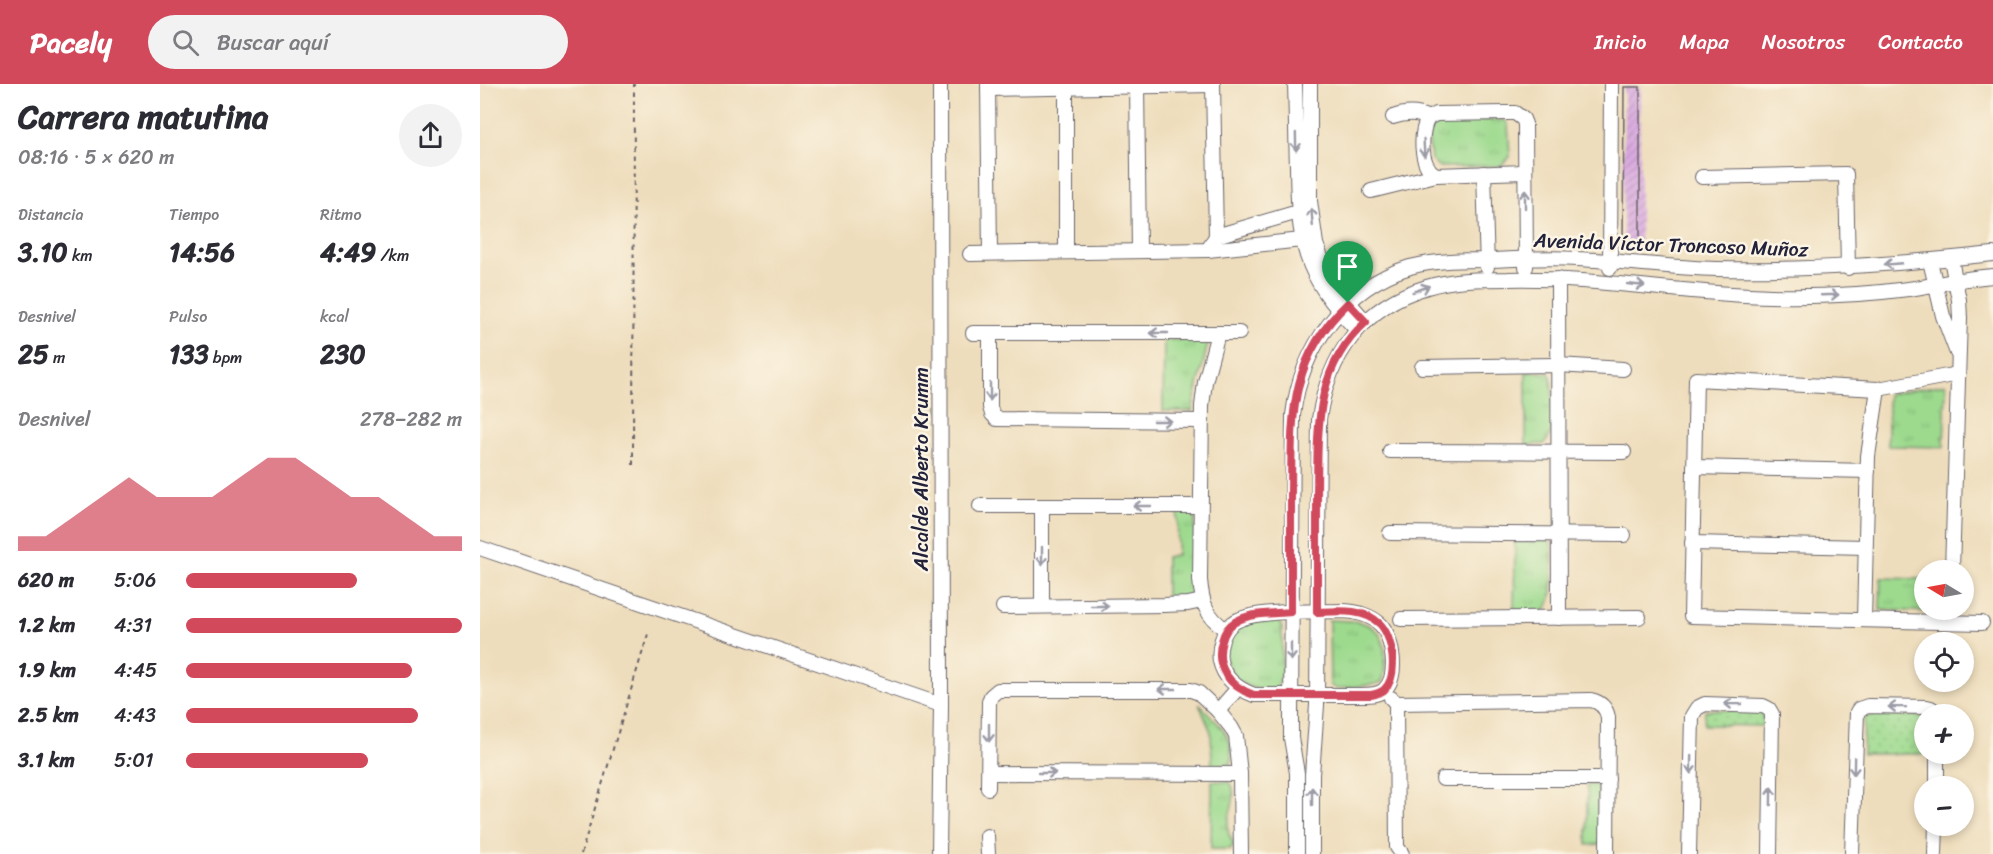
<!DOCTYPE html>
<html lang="es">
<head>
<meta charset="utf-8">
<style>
	:root { --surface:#fff; --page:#f2f2f3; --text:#2b2b33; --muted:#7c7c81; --accent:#d1495b }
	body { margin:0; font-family:Sriracha,sans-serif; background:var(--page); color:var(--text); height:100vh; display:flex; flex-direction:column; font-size:22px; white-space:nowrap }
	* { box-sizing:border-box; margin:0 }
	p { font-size:20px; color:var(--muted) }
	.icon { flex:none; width:33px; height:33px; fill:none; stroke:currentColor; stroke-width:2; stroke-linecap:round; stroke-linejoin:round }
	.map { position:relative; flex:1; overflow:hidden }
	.side { display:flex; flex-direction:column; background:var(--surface); width:480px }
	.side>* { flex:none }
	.needle { width:39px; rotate:280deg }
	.tools { position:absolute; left:1434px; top:476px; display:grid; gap:12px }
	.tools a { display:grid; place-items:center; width:60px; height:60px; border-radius:50%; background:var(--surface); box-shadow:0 3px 9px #0003; font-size:30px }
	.pin { position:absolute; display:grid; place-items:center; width:51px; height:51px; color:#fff; margin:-62px -26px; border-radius:50% 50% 50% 0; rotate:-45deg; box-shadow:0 0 6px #0007 }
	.pin .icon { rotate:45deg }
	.round { display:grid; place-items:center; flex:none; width:63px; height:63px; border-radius:32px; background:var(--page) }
	.headline { display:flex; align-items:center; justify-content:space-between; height:102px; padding:0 18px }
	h1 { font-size:33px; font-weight:700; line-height:45px }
	.figures { display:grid; grid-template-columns:repeat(3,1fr); gap:9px; height:102px; padding:6px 18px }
	.figures div { display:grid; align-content:center }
	.figures b { font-size:26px; font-weight:700 }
	.figures small { font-size:16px; font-weight:400 }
	.figures p { font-size:16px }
	.chart { height:168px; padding:12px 18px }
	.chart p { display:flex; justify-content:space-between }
	.chart svg { width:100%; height:108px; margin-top:6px; fill:var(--accent); opacity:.7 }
	ul { padding:0 18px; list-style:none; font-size:20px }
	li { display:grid; grid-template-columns:96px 72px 1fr; align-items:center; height:45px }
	li i { height:15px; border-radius:8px; background:var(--accent) }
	header { display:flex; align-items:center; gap:36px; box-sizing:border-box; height:84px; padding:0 30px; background:var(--accent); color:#fff }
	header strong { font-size:28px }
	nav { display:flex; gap:33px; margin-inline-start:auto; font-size:21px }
	.search { width:420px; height:54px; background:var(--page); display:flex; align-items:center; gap:15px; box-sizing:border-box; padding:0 21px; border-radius:33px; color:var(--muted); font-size:22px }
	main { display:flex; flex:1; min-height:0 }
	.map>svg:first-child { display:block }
	.grass { fill:url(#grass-dots); stroke:#607e64; stroke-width:1.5 }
	.park { fill:url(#park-tufts); stroke:#607e64; stroke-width:1.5 }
	.building { fill:url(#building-hatch) }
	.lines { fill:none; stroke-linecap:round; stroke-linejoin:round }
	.minor-casing { stroke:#696368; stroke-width:16 }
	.path { stroke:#696368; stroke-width:2; stroke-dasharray:4.5 4.5; stroke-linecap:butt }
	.minor { stroke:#fff; stroke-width:14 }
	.oneway { stroke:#9c9ca7 }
	.route-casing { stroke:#fff; stroke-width:12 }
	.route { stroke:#d1495b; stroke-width:8 }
	.labels { text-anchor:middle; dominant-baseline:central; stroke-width:5; stroke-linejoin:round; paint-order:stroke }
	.street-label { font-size:20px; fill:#22223b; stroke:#fcf5e5 }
</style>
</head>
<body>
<header>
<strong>Pacely</strong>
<div class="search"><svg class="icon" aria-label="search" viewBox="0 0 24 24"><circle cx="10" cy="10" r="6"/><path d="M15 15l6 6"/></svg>Buscar aquí</div>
<nav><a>Inicio</a><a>Mapa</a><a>Nosotros</a><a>Contacto</a></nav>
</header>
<main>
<section class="side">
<div class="headline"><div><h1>Carrera matutina</h1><p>08:16 · 5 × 620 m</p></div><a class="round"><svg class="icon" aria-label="share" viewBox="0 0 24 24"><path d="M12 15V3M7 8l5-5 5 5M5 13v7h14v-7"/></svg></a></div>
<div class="figures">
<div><p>Distancia</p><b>3.10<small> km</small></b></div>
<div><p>Tiempo</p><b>14:56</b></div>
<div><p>Ritmo</p><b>4:49<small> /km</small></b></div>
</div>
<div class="figures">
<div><p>Desnivel</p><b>25<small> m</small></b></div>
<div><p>Pulso</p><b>133<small> bpm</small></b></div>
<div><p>kcal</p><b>230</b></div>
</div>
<div class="chart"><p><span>Desnivel</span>278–282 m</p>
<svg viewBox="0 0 160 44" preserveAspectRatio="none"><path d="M0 44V38L10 38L20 30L30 22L40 14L50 22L60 22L70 22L80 14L90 6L100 6L110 14L120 22L130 22L140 30L150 38L160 38V44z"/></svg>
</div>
<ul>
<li><b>620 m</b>5:06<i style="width:62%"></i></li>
<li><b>1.2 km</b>4:31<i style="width:100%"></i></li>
<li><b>1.9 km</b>4:45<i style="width:82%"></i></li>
<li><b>2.5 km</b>4:43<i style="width:84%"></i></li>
<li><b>3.1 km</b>5:01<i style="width:66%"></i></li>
</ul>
</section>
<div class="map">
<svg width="1513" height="770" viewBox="0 0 1513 770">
	<defs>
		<pattern id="grass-dots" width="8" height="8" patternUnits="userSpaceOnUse" patternTransform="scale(1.5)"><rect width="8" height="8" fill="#9dda8e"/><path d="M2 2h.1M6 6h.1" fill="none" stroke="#87bb7b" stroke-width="1.8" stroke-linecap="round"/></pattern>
		<pattern id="park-tufts" width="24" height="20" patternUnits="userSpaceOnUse" patternTransform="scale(1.5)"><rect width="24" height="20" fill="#9dda8e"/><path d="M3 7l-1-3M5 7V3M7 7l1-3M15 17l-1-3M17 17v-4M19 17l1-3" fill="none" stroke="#87bb7b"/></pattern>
		<pattern id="building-hatch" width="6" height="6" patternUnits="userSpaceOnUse" patternTransform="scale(1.5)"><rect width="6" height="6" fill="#d8a6e0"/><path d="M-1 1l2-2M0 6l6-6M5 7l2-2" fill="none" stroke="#af87b7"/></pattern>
	</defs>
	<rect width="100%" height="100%" fill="#fcf5e5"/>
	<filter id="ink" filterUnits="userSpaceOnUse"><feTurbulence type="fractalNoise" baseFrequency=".0167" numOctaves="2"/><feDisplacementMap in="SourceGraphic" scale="12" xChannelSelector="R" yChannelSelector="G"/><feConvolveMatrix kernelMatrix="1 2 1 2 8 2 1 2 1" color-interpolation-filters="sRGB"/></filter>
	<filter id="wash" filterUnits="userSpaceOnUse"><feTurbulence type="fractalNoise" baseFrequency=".008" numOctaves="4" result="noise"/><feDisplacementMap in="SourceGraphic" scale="24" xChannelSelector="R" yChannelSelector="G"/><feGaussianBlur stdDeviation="1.35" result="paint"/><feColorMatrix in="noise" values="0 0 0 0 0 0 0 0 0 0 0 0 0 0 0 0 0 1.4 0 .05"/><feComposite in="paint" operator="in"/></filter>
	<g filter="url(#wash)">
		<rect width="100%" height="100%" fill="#eeddbc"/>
		<g class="grass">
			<polygon points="1225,626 1283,627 1283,642 1224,641"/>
			<polygon points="1389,631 1444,632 1444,669 1449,670 1383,670 1384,635"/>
		</g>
		<g class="park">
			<polygon points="959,36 1024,36 1028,40 1030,73 1021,82 959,83 951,76 948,46"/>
			<polygon points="729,255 712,327 683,327 684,256"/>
			<path d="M1046,288L1069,289L1071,293C1072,313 1079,345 1064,360L1046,361Z"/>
			<polygon points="1466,300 1464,363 1408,362 1408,310"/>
			<polygon points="698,428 712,428 715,432 714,505 711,510 704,513 686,513 686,473 697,471"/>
			<path d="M1067,456L1071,459L1072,466C1072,484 1076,512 1065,527H1034L1035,457Z"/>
			<polygon points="1401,494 1444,495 1444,525 1461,525 1461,528 1400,526"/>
			<path d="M790,536L799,537L802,544V589L797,606C787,606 774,606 765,601C752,594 742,576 747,562C749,556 750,549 754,545C765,537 777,537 790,536Z"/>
			<path d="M849,536C879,537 905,536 905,574C905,583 905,590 902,598L896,600L856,605L850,601Z"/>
			<path d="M719,620C737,639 755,651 751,679L746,682H732L731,648Z"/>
			<path d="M732,697L750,698C760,713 746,731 748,746C748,751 752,756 754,760L750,765H731Z"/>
			<polygon points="1107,701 1122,701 1122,760 1107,761"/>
		</g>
		<g id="blocks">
			<polygon class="building" points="1144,3 1160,3 1160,164 1143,163"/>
		</g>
	</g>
	<g filter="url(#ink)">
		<use href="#blocks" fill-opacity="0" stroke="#696368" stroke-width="1.5"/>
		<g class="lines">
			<g class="minor-casing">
				<g id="minor">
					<polyline points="508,0 510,169"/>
					<polyline points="586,0 586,168"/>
					<polyline points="657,0 659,167"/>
					<path d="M815,0C816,28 816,55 817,83C818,157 823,192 877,246"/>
					<polyline points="830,0 830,117 836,160 846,186 860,208 886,238"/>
					<polyline points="508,5 733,1"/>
					<path d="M913,33C924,29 937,28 948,34"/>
					<path d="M1045,88L956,91C939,82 940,49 948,34L956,30L1027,29H1035L1043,35L1045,40L1046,183"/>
					<polyline points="1004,89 1007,183"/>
					<polyline points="1222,93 1366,90 1368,184"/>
					<polyline points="891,107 956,91"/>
					<polyline points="736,152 818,128"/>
					<polyline points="728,166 736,152 733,0"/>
					<polyline points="490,170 728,166 822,156"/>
					<polyline points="1471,175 1479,216 1480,234 1472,486"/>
					<polyline points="1450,177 1463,232 1477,269"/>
					<polyline points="1130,184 1131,0"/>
					<polyline points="1078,195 1079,534"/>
					<polyline points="493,249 759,249"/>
					<path d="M738,249L725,298L722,322L720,496C722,519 726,532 746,546"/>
					<polyline points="510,250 510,323 512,330 517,335 721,337"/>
					<polyline points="942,283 1078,281 1143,285"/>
					<polyline points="1478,290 1398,305 1216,295 1211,532 1502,539"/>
					<polyline points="910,367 1144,368"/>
					<polyline points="1214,383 1388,387"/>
					<polyline points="500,422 720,422"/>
					<polyline points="910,449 1144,451"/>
					<polyline points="1212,459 1385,463"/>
					<polyline points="0,464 461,621"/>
					<polyline points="562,522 562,422"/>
					<polyline points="523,523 684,521 708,520 722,517"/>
					<path d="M862,527C875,527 891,531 901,541C913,554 919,593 904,606C898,611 890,611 882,611H774C758,605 744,595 740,577C738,565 742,547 753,539C771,525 837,528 862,527Z"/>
					<polyline points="921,535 1159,533"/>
					<polyline points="1384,536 1388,372 1398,305"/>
					<polyline points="911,614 916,619 917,763 922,770"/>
					<path d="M916,619L1111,616C1120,618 1126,623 1128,633L1127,770"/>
					<polyline points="738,627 758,604"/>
					<polyline points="509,689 760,690"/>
					<polyline points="963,695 1128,695"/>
					<polyline points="1457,702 1457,669"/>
					<polyline points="508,704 509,618 511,612 518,606 711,606 719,609 738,627 751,643 756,652 760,690 761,770"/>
					<polyline points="507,752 508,770"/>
					<polyline points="459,770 461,621 460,0"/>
					<path d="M817,770V689L811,654V634L813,331C821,264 864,203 930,183C956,176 984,176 1011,176C1040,175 1069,173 1097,175C1144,177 1190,184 1237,185C1330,187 1421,180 1513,170"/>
					<path d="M832,770V691L837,621L839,335C848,271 883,222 947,203C973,195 1001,195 1028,195C1117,193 1203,210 1291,212C1337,213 1383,211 1428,205C1456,201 1484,194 1513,192"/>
					<polyline points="1209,770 1212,632 1217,624 1225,620 1283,622 1289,625 1292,630 1290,770"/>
					<polyline points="1372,770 1377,628 1379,625 1388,622 1447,623 1451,624 1457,630"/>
					<polyline points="1455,770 1456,741"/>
				</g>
			</g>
			<g class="path">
				<polyline points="153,381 154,0"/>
				<polyline points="101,770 168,550"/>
			</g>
			<use href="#minor" class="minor"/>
		</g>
		<defs><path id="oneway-shaft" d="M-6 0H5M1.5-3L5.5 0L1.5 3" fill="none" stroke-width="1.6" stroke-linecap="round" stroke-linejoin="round" transform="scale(1.5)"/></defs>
		<g class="oneway">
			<use href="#oneway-shaft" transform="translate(816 58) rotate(89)"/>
			<use href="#oneway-shaft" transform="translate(944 64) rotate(87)"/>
			<use href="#oneway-shaft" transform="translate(1045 115) rotate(-90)"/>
			<use href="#oneway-shaft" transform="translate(832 133) rotate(-95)"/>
			<use href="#oneway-shaft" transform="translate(1413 180) rotate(175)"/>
			<use href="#oneway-shaft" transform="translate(1156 201) rotate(6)"/>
			<use href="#oneway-shaft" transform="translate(941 205) rotate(-20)"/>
			<use href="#oneway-shaft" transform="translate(1350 211) rotate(-2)"/>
			<use href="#oneway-shaft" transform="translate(679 249) rotate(180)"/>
			<use href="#oneway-shaft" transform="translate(510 308) rotate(90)"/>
			<use href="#oneway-shaft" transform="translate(682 337)"/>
			<use href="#oneway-shaft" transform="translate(662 422) rotate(180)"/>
			<use href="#oneway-shaft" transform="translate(562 472) rotate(90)"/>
			<use href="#oneway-shaft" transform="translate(620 522)"/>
			<use href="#oneway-shaft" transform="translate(811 568) rotate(90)"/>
			<use href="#oneway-shaft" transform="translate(687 605) rotate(-180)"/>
			<use href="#oneway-shaft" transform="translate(1253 620) rotate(-179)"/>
			<use href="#oneway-shaft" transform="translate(1417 623) rotate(-179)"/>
			<use href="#oneway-shaft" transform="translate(509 649) rotate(90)"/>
			<use href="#oneway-shaft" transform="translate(1211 681) rotate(91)"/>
			<use href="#oneway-shaft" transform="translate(1374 682) rotate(91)"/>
			<use href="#oneway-shaft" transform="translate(567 689)"/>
			<use href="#oneway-shaft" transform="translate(832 712) rotate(-90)"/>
			<use href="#oneway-shaft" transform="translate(1291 712) rotate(-89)"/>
		</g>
	</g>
	<g class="lines" filter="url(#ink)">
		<g class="route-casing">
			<path id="route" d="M868,219L886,238C833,285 838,348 837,413C837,451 837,489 837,528C858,527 884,524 900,540C913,553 919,592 904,606C900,609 896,610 891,611H774C750,603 734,583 742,557C744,549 748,542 755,538C771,528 793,530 811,528C811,488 811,449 811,409C812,333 808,276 868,219Z"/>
		</g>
		<use href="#route" class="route"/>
	</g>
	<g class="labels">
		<g class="street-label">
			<text transform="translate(1191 161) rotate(2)">Avenida Víctor Troncoso Muñoz</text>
			<text transform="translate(441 385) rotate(-90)">Alcalde Alberto Krumm</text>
		</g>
	</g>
</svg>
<div class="tools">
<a><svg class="needle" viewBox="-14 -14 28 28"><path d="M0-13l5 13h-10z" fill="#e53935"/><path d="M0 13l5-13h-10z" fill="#7c7c81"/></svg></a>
<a><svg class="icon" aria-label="locate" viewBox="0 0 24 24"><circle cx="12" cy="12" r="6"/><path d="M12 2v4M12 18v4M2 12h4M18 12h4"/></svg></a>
<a>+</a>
<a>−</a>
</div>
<div class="pin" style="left:868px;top:219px;background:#1e9e55"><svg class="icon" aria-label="arrive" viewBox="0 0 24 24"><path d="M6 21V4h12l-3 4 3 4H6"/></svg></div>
</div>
</main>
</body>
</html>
